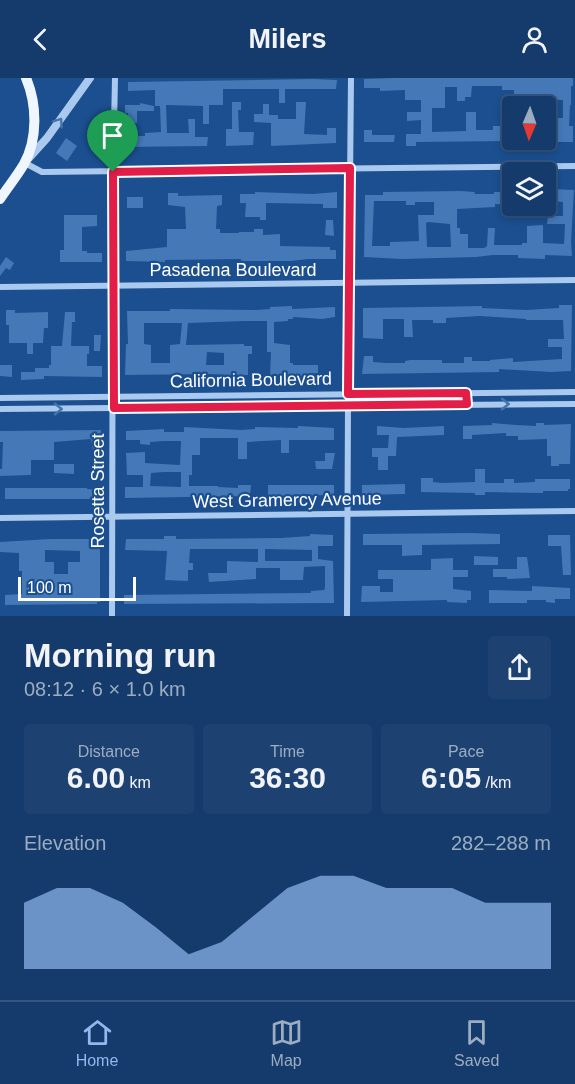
<!DOCTYPE html>
<html lang="en">
<head>
<meta charset="utf-8">
<style>
	:root { --surface:#143b6b; --page:#1d4271; --text:#f1f3f6; --muted:#9dadc1; --line:#33557e; --accent:#90b9f0 }
	body { margin:0; font-family:Helvetica,sans-serif; background:var(--page); color:var(--text); height:100vh; display:flex; flex-direction:column; font-size:22px; white-space:nowrap }
	* { box-sizing:border-box; margin:0 }
	p { font-size:20px; color:var(--muted) }
	.icon { flex:none; width:33px; height:33px; fill:none; stroke:currentColor; stroke-width:2; stroke-linecap:round; stroke-linejoin:round }
	.map { position:relative; height:538px; overflow:hidden }
	.drawer { display:flex; flex-direction:column; background:var(--surface); flex:1 }
	.drawer>* { flex:none }
	.needle { width:39px; rotate:182deg }
	.buttons { position:absolute; left:502px; top:18px; display:grid; gap:12px }
	.buttons a { display:grid; place-items:center; width:54px; height:54px; border-radius:6px; background:var(--surface); box-shadow:0 3px 9px #0003,0 0 0 2px var(--line); font-size:30px }
	.scale { position:absolute; left:18px; bottom:15px; width:118px; box-sizing:border-box; padding-left:6px; border:3px solid #fff; border-top:0; font-size:16px; line-height:21px; white-space:nowrap; color:#fff; -webkit-text-stroke:4px #1b4f8f; paint-order:stroke }
	.pin { position:absolute; display:grid; place-items:center; width:51px; height:51px; color:#fff; margin:-62px -26px; border-radius:50% 50% 50% 0; rotate:-45deg; box-shadow:0 0 6px #0007 }
	.pin .icon { rotate:45deg }
	.round { display:grid; place-items:center; flex:none; width:63px; height:63px; border-radius:6px; background:var(--page) }
	.head { display:flex; align-items:center; justify-content:space-between; height:102px; padding:0 24px }
	h1 { font-size:33px; font-weight:600; line-height:45px }
	.figures { display:grid; grid-template-columns:repeat(3,1fr); gap:9px; height:102px; padding:6px 24px }
	.figures div { display:grid; align-content:center; border-radius:6px; background:var(--page); text-align:center }
	.figures b { font-size:30px; font-weight:600 }
	.figures small { font-size:16px; font-weight:400 }
	.figures p { font-size:16px }
	.chart { height:168px; padding:12px 24px }
	.chart p { display:flex; justify-content:space-between }
	.chart svg { width:100%; height:108px; margin-top:6px; fill:var(--accent); opacity:.7 }
	header { display:flex; justify-content:space-between; align-items:center; height:78px; padding:0 24px; background:var(--surface); font-size:27px; font-weight:600 }
	.tabs { display:flex; justify-content:space-around; align-items:center; height:84px; border-top:2px solid var(--line); background:var(--surface); font-size:16px; color:var(--muted) }
	.tabs a { display:grid; justify-items:center; gap:3px }
	.tabs .active { color:var(--accent) }
	.map>svg:first-child { display:block }
	.building { fill:#4478b7; fill-rule:evenodd }
	.lines { fill:none; stroke-linecap:round; stroke-linejoin:round }
	.minor { stroke:#a9c9ee; stroke-width:6 }
	.tertiary { stroke:#a9c9ee; stroke-width:8 }
	.primary { stroke:#f0f6ff; stroke-width:10 }
	.oneway { stroke:#4674ac }
	.route-casing { stroke:#fff; stroke-width:12 }
	.route { stroke:#e11d48; stroke-width:8 }
	.labels { text-anchor:middle; dominant-baseline:central; stroke-width:4.5; stroke-linejoin:round; paint-order:stroke }
	.street-label { font-size:18px; fill:#fff; stroke:#1b4f8f }
</style>
</head>
<body>
<header><svg class="icon" aria-label="back" viewBox="0 0 24 24"><path d="M15 5l-7 7 7 7"/></svg>Milers<svg class="icon" aria-label="person" viewBox="0 0 24 24"><circle cx="12" cy="8" r="4"/><path d="M4 21q1-7 8-7t8 7"/></svg></header>
<div class="map">
<svg width="575" height="538" viewBox="0 0 575 538">
	<rect width="100%" height="100%" fill="#1b4f8f"/>
	<g class="building">
		<polygon points="393,0 573,0 573,8 571,8 571,27 570,27 569,48 573,48 573,64 549,64 549,47 553,47 553,40 563,40 563,22 514,21 514,12 502,12 502,8 472,8 471,19 465,19 465,23 457,23 457,9 445,9 445,30 432,30 432,54 466,53 466,34 476,34 476,52 493,52 493,48 513,48 513,63 416,64 416,68 406,68 406,56 421,56 421,42 407,43 407,34 421,34 421,22 405,22 405,12 380,13 380,10 364,10 364,1"/>
		<polygon points="313,1 337,2 336,11 285,11 285,25 279,25 279,11 223,11 223,27 209,27 209,46 203,46 203,28 166,27 167,55 189,55 188,41 195,41 195,59 208,59 207,68 124,69 123,50 131,49 131,58 145,58 145,55 161,54 160,28 155,28 155,12 128,13 128,4"/>
		<polygon points="232,24 241,24 241,32 238,32 239,54 254,54 253,67 226,68 226,51 232,51"/>
		<polygon points="296,24 306,24 304,56 327,57 327,50 336,50 336,65 271,68 271,45 254,44 254,36 263,36 263,26 269,26 269,37 278,37 278,41 296,41"/>
		<polygon points="140,25 154,28 154,33 137,33 137,45 128,45 128,35 125,35 125,27 140,27"/>
		<polygon points="364,52 372,52 372,57 395,57 394,64 364,64"/>
		<polygon points="66,60 77,68 67,83 56,75"/>
		<path d="M551,111L574,112L571,164L572,178L545,177V181L518,180V177H493L476,179L402,181L364,179L365,117H383V114L460,113L475,114L474,116H494V114H513V127L495,126V129L457,131V150H460V156H468V170H484L487,168L488,150H495L494,167H522V165H527V148L543,147V165L564,166L565,146H547L548,138H563V124L551,123ZM374,123H406V127H415V124H434V137H418L419,163L390,164V168H372ZM428,144L450,146L451,169H427L426,145Z"/>
		<polygon points="255,114 313,116 337,114 337,130 323,130 323,126 266,125 266,142 260,142 260,139 245,139 246,125 240,125 240,116 255,116"/>
		<polygon points="168,115 178,115 178,118 222,117 222,127 217,128 216,151 220,151 220,155 239,155 239,154 254,154 254,151 263,151 263,157 280,156 280,168 330,169 330,172 336,172 336,181 308,181 291,183 241,183 241,181 165,182 165,184 126,183 126,173 167,169 167,151 186,151 185,129 168,127"/>
		<rect x="127" y="119" width="16" height="11"/>
		<polygon points="64,137 97,137 97,148 82,149 82,173 87,173 87,175 102,175 102,184 60,184 60,172 64,172"/>
		<polygon points="326,142 333,142 334,158 325,157"/>
		<polygon points="6,179 14,185 10,192 6,190 0,198 0,188"/>
		<polygon points="559,227 572,227 571,293 551,294 499,291 499,294 362,296 364,278 373,278 373,284 387,285 405,285 405,283 410,282 442,282 442,285 464,285 464,279 472,279 472,283 490,283 490,282 513,280 513,284 562,281 562,269 548,269 548,261 564,261 563,242 526,242 526,241 480,238 446,240 446,245 433,245 433,242 412,242 413,259 404,259 404,241 383,241 383,261 363,260 363,230 482,228 482,230 526,232 559,230"/>
		<path d="M292,228V231L335,229V239L322,241L293,239V241H288V243L274,244V265L290,267V285H293V287H318V295L308,296V298L270,299L271,274H267V243H244L188,245L186,267L244,266V268H252V276H248V297H234V299H228V297L210,296L125,297L126,266H128L127,233H170V231L256,232L270,231V229ZM144,245H182L180,266L170,267V285H151V267L144,266ZM207,274L224,275V287H206Z"/>
		<polygon points="6,232 15,232 15,235 48,234 48,250 44,250 43,265 33,265 33,276 27,276 27,265 9,265 9,247 6,247"/>
		<polygon points="65,234 75,234 75,244 72,244 71,268 89,268 89,276 87,276 87,288 102,288 102,299 44,298 44,301 21,302 21,294 35,294 35,290 49,290 49,287 51,287 51,268 62,268"/>
		<polygon points="94,257 101,257 100,273 94,273"/>
		<polygon points="0,287 12,287 12,299 0,298"/>
		<polygon points="492,345 516,347 536,348 536,345 544,345 544,347 571,346 570,386 559,386 559,388 551,388 551,378 547,378 547,361 518,362 518,358 506,358 506,355 472,357 472,361 463,361 463,348 492,347"/>
		<path d="M298,348L334,350V362H289V375H281V362L247,364V381H238V360H200V377H192V397H189V408H218V409L238,410V407H251L250,418L125,420V409H143V397H127L126,375L145,374V385L180,387L181,363H164L150,364V367L140,366V362H126V353L164,351V354H184V349L241,352L255,351V349L298,350ZM164,394H181V409L150,408L151,395Z"/>
		<polygon points="377,348 404,350 444,348 444,357 397,359 396,378 388,378 388,392 378,392 378,379 372,379 372,370 388,370 389,357 377,357"/>
		<polygon points="101,352 101,373 93,373 91,361 54,364 54,382 31,382 31,397 0,398 0,391 2,391 3,364 0,364 0,353"/>
		<polygon points="325,375 335,375 332,391 316,391 315,383 325,383"/>
		<polygon points="54,386 74,386 74,396 54,395"/>
		<polygon points="475,391 485,391 485,405 504,405 504,401 514,401 514,405 535,404 535,401 570,401 570,411 568,411 568,413 543,413 543,415 485,414 485,417 475,417 475,415 421,414 421,400 433,400 433,404 442,405 475,404"/>
		<polygon points="405,406 405,416 362,417 362,407"/>
		<polygon points="268,407 334,407 334,417 268,418"/>
		<polygon points="5,410 87,410 87,411 101,412 101,421 5,421"/>
		<polygon points="471,455 500,456 500,466 422,467 422,477 402,478 402,467 363,467 363,456"/>
		<path d="M310,456L333,457V468H318V481L333,483L334,525L124,526V517L311,515V513L324,512L325,510V488L304,489L303,502H280V490H256V501L209,504L208,495H227V483L258,484V471H190L189,485H193V492H188V503L165,502L167,473L125,472L126,461H164V458H176V461L281,460L310,458ZM265,471L312,472V483H265Z"/>
		<polygon points="548,457 570,457 571,497 563,497 561,468 548,468"/>
		<path d="M50,461H100V524H97V526L5,527V517L22,516V493H19V475L0,474V464ZM45,472L80,473V484H68V496H54V484H45Z"/>
		<polygon points="474,478 498,479 498,487 474,487"/>
		<polygon points="517,479 527,479 530,500 507,501 507,499 493,499 493,491 517,491"/>
		<polygon points="453,480 453,492 468,492 468,499 453,499 453,511 471,513 471,522 467,522 467,525 447,524 447,522 361,524 362,508 380,508 380,514 393,514 393,501 378,501 378,492 431,492 431,481"/>
		<polygon points="532,508 570,510 570,521 555,521 555,525 546,524 546,522 527,522 527,525 489,525 489,512 532,513"/>
	</g>
	<g class="lines">
		<g class="minor">
			<polyline points="25,85 42,94 575,88"/>
			<polyline points="0,209 575,202"/>
			<polyline points="348,316 351,0"/>
			<polyline points="0,320 575,314"/>
			<polyline points="0,331 575,326"/>
			<polyline points="0,440 575,433"/>
			<polyline points="112,538 113,94 115,0"/>
			<polyline points="347,538 348,328"/>
		</g>
		<polyline class="tertiary" points="28,81 47,60 90,0"/>
		<path class="primary" d="M0,121C8,109 17,98 24,86C38,61 37,26 26,0"/>
	</g>
	<defs><path id="oneway-chevron" d="M-2-3.5L2.5 0L-2 3.5" fill="none" stroke-width="1.6" stroke-linecap="round" stroke-linejoin="round" transform="scale(1.5)"/></defs>
	<g class="oneway">
		<use href="#oneway-chevron" transform="translate(59 44) rotate(-55)"/>
		<use href="#oneway-chevron" transform="translate(505 326)"/>
		<use href="#oneway-chevron" transform="translate(58 331)"/>
	</g>
	<g class="lines">
		<g class="route-casing">
			<polygon id="route" points="350,90 348,316 466,315 467,326 114,330 113,94"/>
		</g>
		<use href="#route" class="route"/>
	</g>
	<g class="labels">
		<g class="street-label">
			<text x="233" y="192">Pasadena Boulevard</text>
			<text transform="translate(251 302) rotate(-1)">California Boulevard</text>
			<text transform="translate(98 413) rotate(-90)">Rosetta Street</text>
			<text transform="translate(287 422) rotate(-1)">West Gramercy Avenue</text>
		</g>
	</g>
</svg>
<div class="buttons">
<a><svg class="needle" viewBox="-14 -14 28 28"><path d="M0-13l5 13h-10z" fill="#e53935"/><path d="M0 13l5-13h-10z" fill="#9dadc1"/></svg></a>
<a><svg class="icon" aria-label="layers" viewBox="0 0 24 24"><path d="M12 4l9 5-9 5-9-5zM3 14l9 5 9-5"/></svg></a>
</div>
<div class="scale">100 m</div>
<div class="pin" style="left:113px;top:94px;background:#1e9e55"><svg class="icon" aria-label="arrive" viewBox="0 0 24 24"><path d="M6 21V4h12l-3 4 3 4H6"/></svg></div>
</div>
<section class="drawer">
<div class="head"><div><h1>Morning run</h1><p>08:12 · 6 × 1.0 km</p></div><a class="round"><svg class="icon" aria-label="share" viewBox="0 0 24 24"><path d="M12 15V3M7 8l5-5 5 5M5 13v7h14v-7"/></svg></a></div>
<div class="figures">
<div><p>Distance</p><b>6.00<small> km</small></b></div>
<div><p>Time</p><b>36:30</b></div>
<div><p>Pace</p><b>6:05<small> /km</small></b></div>
</div>
<div class="chart"><p><span>Elevation</span>282–288 m</p>
<svg viewBox="0 0 160 44" preserveAspectRatio="none"><path d="M0 44V17L10 11L20 11L30 17L40 27L50 38L60 33L70 22L80 11L90 6L100 6L110 11L120 11L130 11L140 17L150 17L160 17V44z"/></svg>
</div>
</section>
<nav class="tabs">
<a class="active"><svg class="icon" aria-label="home" viewBox="0 0 24 24"><path d="M3 11l9-7 9 7M6 9v11h12V9"/></svg>Home</a>
<a><svg class="icon" aria-label="map" viewBox="0 0 24 24"><path d="M3 6l6-2 6 2 6-2v14l-6 2-6-2-6 2zM9 4v14M15 6v14"/></svg>Map</a>
<a><svg class="icon" aria-label="saved" viewBox="0 0 24 24"><path d="M7 4h10v16l-5-4-5 4z"/></svg>Saved</a>
</nav>
</body>
</html>
